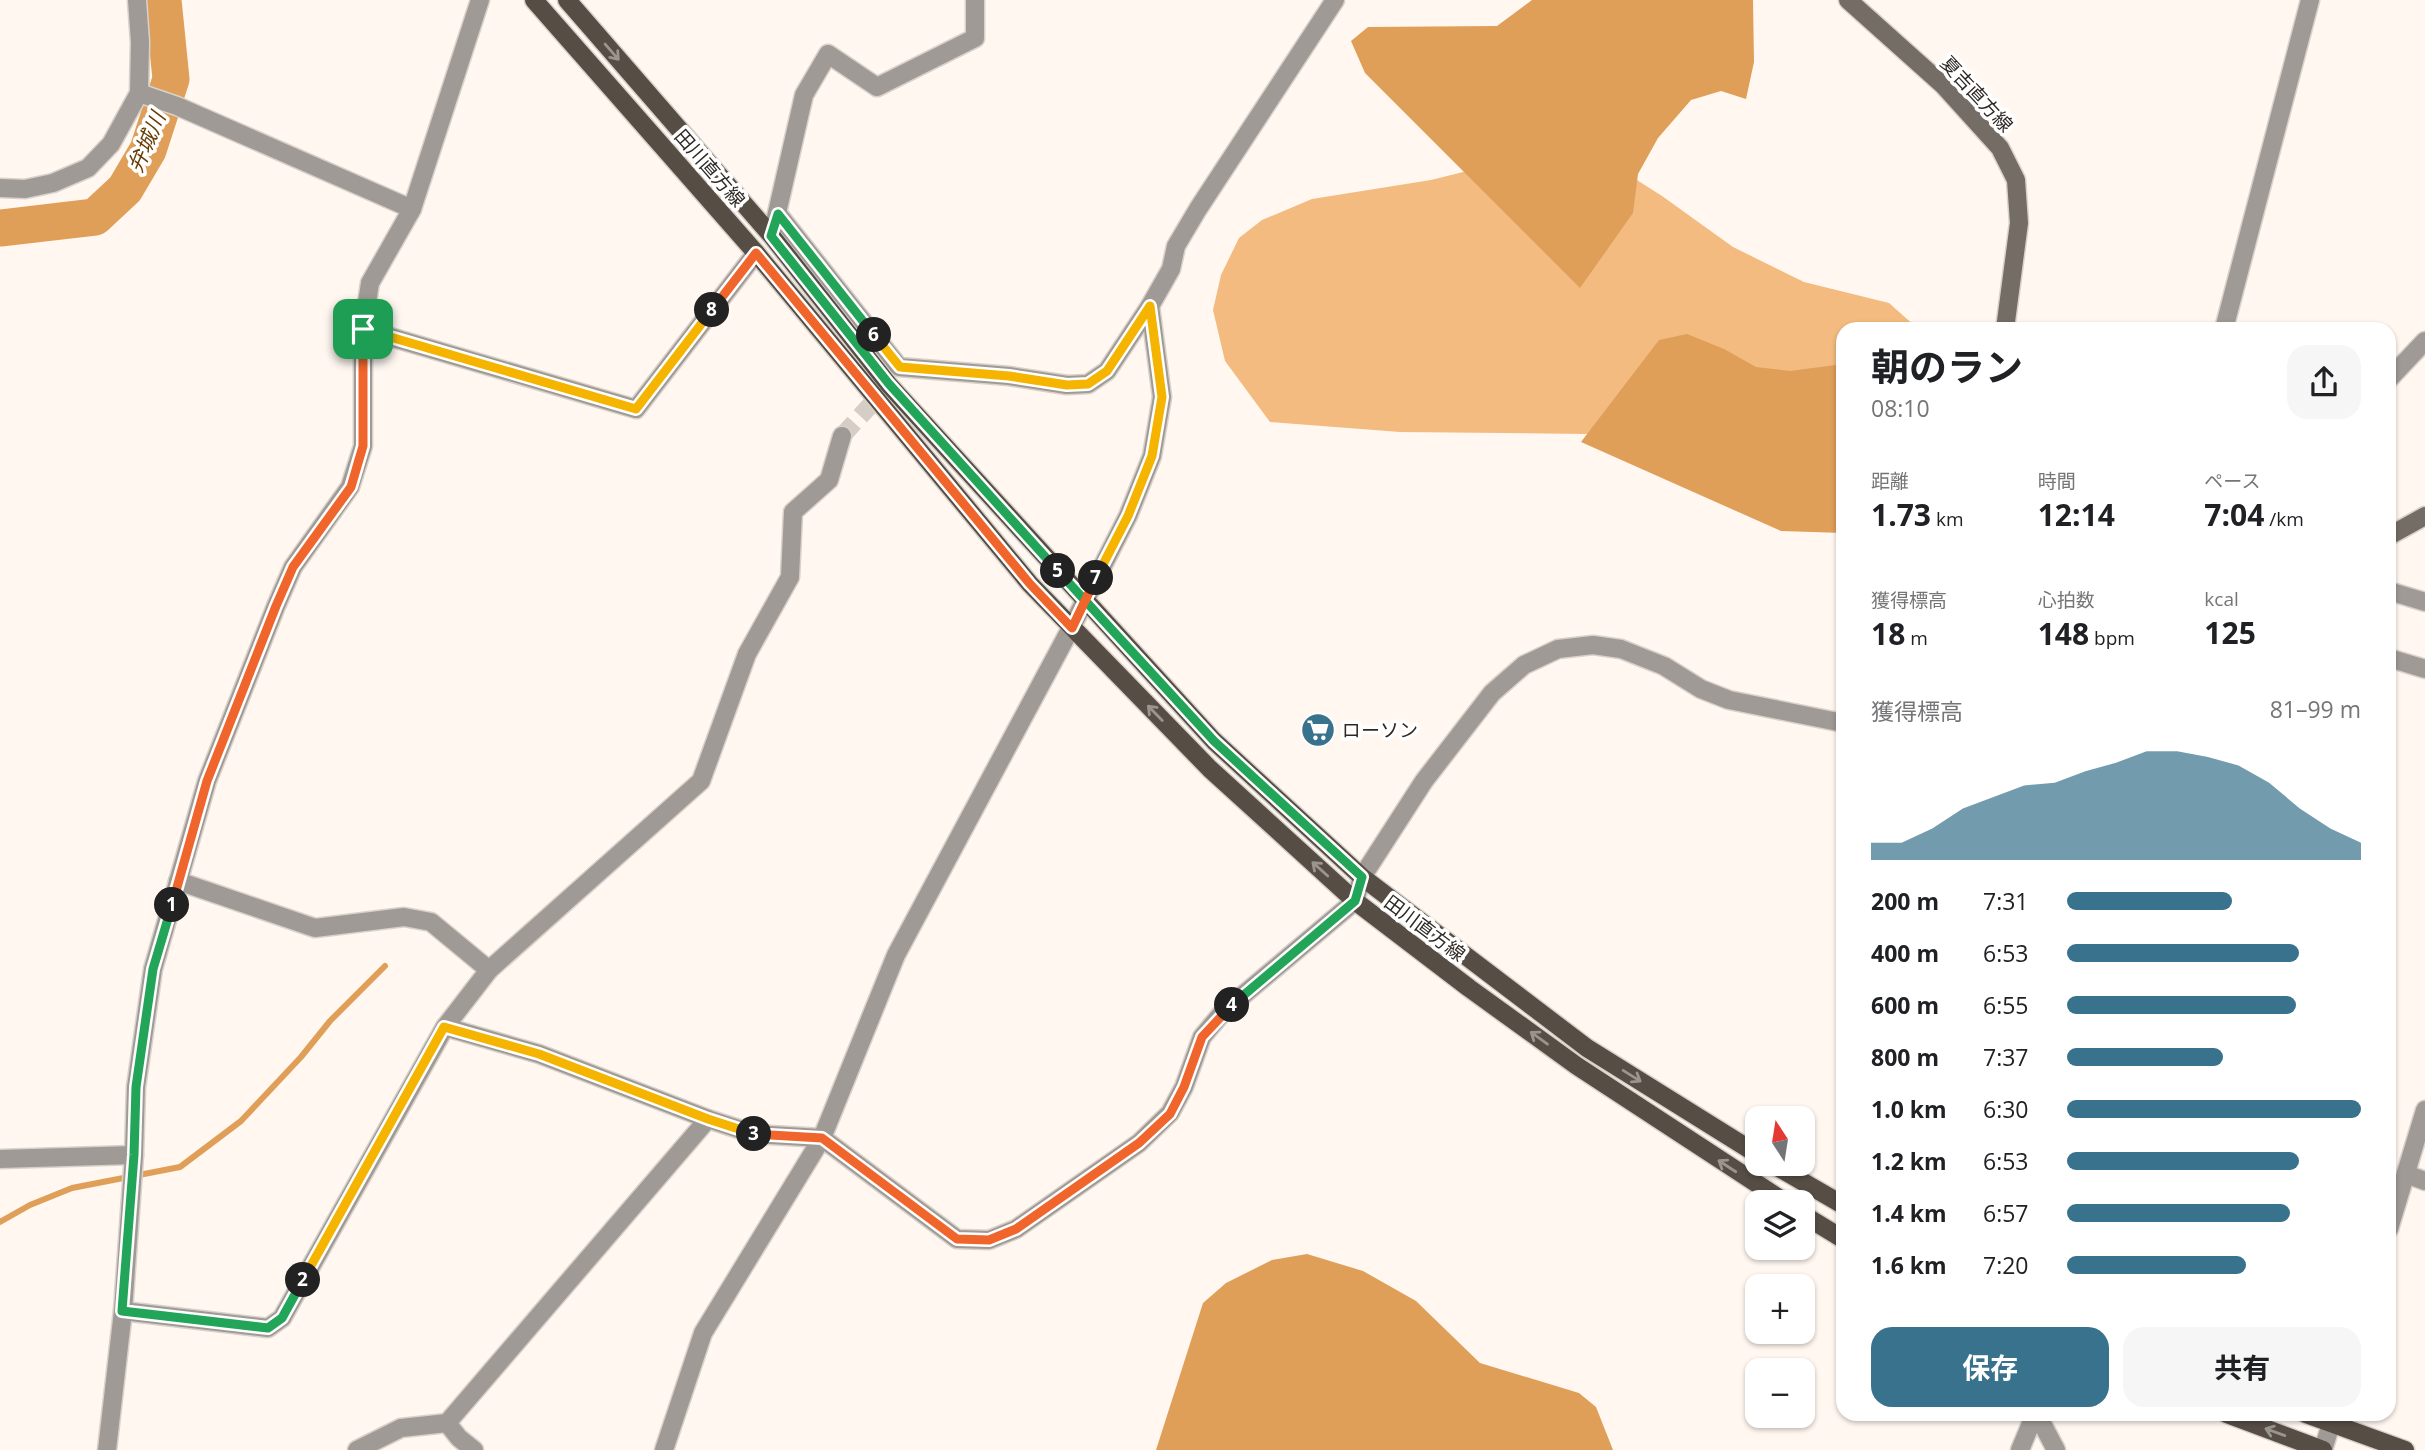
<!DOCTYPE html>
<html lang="ja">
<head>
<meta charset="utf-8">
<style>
	:root { --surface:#fff; --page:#f6f6f6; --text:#202124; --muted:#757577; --accent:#39728c }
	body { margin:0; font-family:"Open Sans","Noto Sans JP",sans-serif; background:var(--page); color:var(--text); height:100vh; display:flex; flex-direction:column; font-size:26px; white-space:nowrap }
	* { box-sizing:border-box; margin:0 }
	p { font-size:23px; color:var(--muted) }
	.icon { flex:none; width:38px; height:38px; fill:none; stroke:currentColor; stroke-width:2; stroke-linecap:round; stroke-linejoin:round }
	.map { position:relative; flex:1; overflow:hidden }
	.side { position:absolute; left:1836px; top:322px; width:560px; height:1099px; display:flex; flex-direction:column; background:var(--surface); border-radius:21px; box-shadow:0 2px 5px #0004 }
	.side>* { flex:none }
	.needle { width:46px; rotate:348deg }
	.controls { position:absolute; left:1745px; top:1106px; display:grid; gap:14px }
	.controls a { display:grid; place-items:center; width:70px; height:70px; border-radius:14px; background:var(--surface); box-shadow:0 2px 5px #0004; font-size:35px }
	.pin { position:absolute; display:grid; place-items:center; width:60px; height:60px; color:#fff; margin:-30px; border-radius:14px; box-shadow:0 4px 10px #0006 }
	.km { position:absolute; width:35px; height:35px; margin:-18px; border-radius:50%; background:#222; color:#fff; font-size:19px; line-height:35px; text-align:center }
	.round { display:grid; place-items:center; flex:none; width:74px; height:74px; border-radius:21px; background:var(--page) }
	.overview { display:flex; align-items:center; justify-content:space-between; height:119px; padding:0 35px }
	h1 { font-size:38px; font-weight:700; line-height:52px }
	.figures { display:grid; grid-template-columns:repeat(3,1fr); gap:10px; height:119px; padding:7px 35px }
	.figures div { display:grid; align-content:center }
	.figures b { font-size:30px; font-weight:700 }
	.figures small { font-size:19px; font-weight:400 }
	.figures p { font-size:19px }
	.chart { height:196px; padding:14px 35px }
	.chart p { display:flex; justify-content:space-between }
	.chart svg { width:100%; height:126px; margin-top:7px; fill:var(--accent); opacity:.7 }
	.cta { display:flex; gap:14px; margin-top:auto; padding:14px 35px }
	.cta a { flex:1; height:80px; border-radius:21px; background:var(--accent); color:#fff; font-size:28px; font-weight:700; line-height:80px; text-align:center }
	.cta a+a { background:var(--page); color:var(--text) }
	ul { padding:0 35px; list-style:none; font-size:23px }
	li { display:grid; grid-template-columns:112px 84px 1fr; align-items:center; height:52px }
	li i { height:18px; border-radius:9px; background:var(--accent) }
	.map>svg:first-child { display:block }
	.green { fill:#f3bb7f }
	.water { fill:#df9f58 }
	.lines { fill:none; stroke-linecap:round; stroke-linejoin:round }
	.stream { stroke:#df9f58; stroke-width:6 }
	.river { stroke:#df9f58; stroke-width:37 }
	.minor-tunnel { stroke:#d5cec7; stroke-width:18; stroke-dasharray:18 9; stroke-linecap:butt }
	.minor-casing { stroke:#d9d2cb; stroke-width:21 }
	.tertiary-casing { stroke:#d9d2cb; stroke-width:21 }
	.secondary-casing { stroke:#d9d2cb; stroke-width:21 }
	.primary-casing { stroke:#d9d2cb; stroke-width:21 }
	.minor { stroke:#9f9a95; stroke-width:18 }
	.tertiary { stroke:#9f9a95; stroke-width:18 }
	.secondary { stroke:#746d65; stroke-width:18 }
	.primary { stroke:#564e45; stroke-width:18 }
	.oneway { stroke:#9a958f }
	.split-1-casing { stroke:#fff; stroke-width:14 }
	.split-2-casing { stroke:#fff; stroke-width:14 }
	.split-3-casing { stroke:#fff; stroke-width:14 }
	.split-4-casing { stroke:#fff; stroke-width:14 }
	.split-5-casing { stroke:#fff; stroke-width:14 }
	.split-6-casing { stroke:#fff; stroke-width:14 }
	.split-7-casing { stroke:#fff; stroke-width:14 }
	.split-8-casing { stroke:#fff; stroke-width:14 }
	.split-9-casing { stroke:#fff; stroke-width:14 }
	.split-1 { stroke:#f0652b; stroke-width:9 }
	.split-2 { stroke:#22a559; stroke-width:9 }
	.split-3 { stroke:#f5b400; stroke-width:9 }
	.split-4 { stroke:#f0652b; stroke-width:9 }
	.split-5 { stroke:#22a559; stroke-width:9 }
	.split-6 { stroke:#22a559; stroke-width:9 }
	.split-7 { stroke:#f5b400; stroke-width:9 }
	.split-8 { stroke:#f0652b; stroke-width:9 }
	.split-9 { stroke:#f5b400; stroke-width:9 }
	.labels { text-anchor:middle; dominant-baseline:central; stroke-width:7; stroke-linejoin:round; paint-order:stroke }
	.street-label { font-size:19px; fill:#2e2924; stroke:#fff }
	.poi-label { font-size:19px; fill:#2e2924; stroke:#fff; text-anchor:start }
	.water-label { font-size:21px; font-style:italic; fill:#683e03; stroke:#fff }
</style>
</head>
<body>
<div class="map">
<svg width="2425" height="1450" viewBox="0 0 2425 1450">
	<rect width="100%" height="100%" fill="#fff7f0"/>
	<polygon class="green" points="1499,163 1629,175 1662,196 1733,247 1804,282 1889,303 1916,327 1917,329 1843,329 1843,479 1588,434 1400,432 1270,422 1225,361 1213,310 1221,275 1239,238 1262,220 1312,199 1431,180"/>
	<g class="water">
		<polygon points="1532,0 1753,0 1754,62 1746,99 1721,91 1691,100 1658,138 1638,174 1633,213 1580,288 1365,73 1351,41 1368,27 1497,26"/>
		<polygon points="1687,334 1724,349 1756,367 1790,371 1843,364 1843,533 1781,531 1581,442 1659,340"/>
		<polygon points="1307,1254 1363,1271 1416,1301 1480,1363 1579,1393 1596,1407 1613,1450 1156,1450 1203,1303 1226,1283 1272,1260"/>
	</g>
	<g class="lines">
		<polyline class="stream" points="0,1222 30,1205 72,1188 180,1167 241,1121 301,1057 330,1021 385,966"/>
		<polyline class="river" points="0,228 95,217 125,189 148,150 171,79 163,0"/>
		<polyline class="minor-tunnel" points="842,436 889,385"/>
		<g class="minor-casing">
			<g id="minor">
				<polyline points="139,93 177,106 412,209"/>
				<polyline points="0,188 25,189 53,183 88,168 111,144 139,93 140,42 137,0"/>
				<polyline points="778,214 899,367 1009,376 1067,385 1088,384 1107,371 1150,306"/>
				<polyline points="774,226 804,95 828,54 877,87 975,38 975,0"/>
				<polyline points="363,329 636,409 756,253"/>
				<polyline points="2224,329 2310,0"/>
				<polyline points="2389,379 2425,341"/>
				<polyline points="2389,591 2425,602"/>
				<polyline points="2389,658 2425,669"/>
				<polyline points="178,881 315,928 404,917 431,922 489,970"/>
				<polyline points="445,1027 539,1054 708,1119 754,1134 822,1138 957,1239 989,1240 1016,1229 1139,1143 1170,1113 1184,1087 1202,1037 1223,1012 1355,901 1362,877"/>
				<polyline points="0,1159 134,1155"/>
				<polyline points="2406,1174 2425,1181"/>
				<polyline points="123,1311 268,1328 282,1318 445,1027 489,970 701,781 747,654 790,577 793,512 829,480 842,436"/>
				<polyline points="2037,1414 2056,1450"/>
				<polyline points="447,1423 459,1438 474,1450"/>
				<polyline points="107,1450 123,1311 134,1155 136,1087 153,969 207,781 276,606 293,567 350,487 363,446 363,329 370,283 412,209 480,0"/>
				<polyline points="357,1450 401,1428 447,1423 708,1119"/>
				<polyline points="664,1450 703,1333 822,1138 896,955 1071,628 1128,516 1152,456 1162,397 1150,306"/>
			</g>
		</g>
		<g class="tertiary-casing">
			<g id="tertiary">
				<polyline points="1150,306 1171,269 1176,246 1198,209 1335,0"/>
				<polyline points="1362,877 1424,781 1492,693 1524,665 1558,649 1593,645 1621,649 1664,666 1701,689 1729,700 1843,723"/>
				<polyline points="2389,1229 2425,1110"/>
				<polyline points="2020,1450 2035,1414"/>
				<polyline points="2323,1450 2334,1414"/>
			</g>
		</g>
		<g class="secondary-casing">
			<g id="secondary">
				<polyline points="1848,0 1943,85 2000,148 2016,180 2019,223 2005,329"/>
				<polyline points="2389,536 2425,516"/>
			</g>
		</g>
		<g class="primary-casing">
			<g id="primary">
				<polyline points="534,0 756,253 1030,584 1210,769 1355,901 1469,988 1577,1066 1785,1202"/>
				<polyline points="567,0 771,235 889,385 1214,741 1362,877 1587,1048 1757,1154"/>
				<polyline points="1772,1164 1843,1205"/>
				<polyline points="1802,1214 1843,1239"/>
				<polyline points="2227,1414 2323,1450"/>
				<polyline points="2306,1414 2405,1450"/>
			</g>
		</g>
		<use href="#minor" class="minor"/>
		<use href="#tertiary" class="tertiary"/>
		<use href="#secondary" class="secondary"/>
		<use href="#primary" class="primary"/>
	</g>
	<defs><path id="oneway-shaft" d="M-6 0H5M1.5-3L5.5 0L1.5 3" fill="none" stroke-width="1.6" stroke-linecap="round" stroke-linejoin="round" transform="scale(1.75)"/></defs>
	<g class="oneway">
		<use href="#oneway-shaft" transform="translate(612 52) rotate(49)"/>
		<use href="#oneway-shaft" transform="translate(1155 713) rotate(-134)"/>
		<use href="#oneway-shaft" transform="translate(1320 869) rotate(-138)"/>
		<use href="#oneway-shaft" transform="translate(1539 1038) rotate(-144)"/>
		<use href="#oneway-shaft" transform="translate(1632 1076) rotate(32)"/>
		<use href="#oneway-shaft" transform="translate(1727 1166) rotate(-147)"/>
		<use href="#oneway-shaft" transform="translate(2275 1432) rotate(-160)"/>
	</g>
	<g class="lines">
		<g class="split-1-casing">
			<polyline id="split-1" points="172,905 207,781 276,606 293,567 351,487 363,446 363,329"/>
		</g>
		<g class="split-2-casing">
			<polyline id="split-2" points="172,905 153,969 136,1087 134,1155 122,1311 268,1328 282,1318 303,1280"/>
		</g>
		<g class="split-3-casing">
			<polyline id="split-3" points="303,1280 444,1027 539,1054 708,1119 754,1134"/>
		</g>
		<g class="split-4-casing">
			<polyline id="split-4" points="754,1134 822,1138 957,1239 989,1240 1016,1229 1139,1143 1170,1114 1184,1087 1202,1037 1232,1005"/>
		</g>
		<g class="split-5-casing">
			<polyline id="split-5" points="1058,571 1214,741 1362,877 1355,901 1232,1005"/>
		</g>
		<g class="split-6-casing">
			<polyline id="split-6" points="874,335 778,214 771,236 889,384 1058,571"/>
		</g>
		<g class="split-7-casing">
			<polyline id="split-7" points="874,335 900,367 1009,376 1067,385 1088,384 1107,371 1150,306 1162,397 1152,456 1128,516 1096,578"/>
		</g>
		<g class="split-8-casing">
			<polyline id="split-8" points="712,310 756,253 1030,584 1072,628 1096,578"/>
		</g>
		<g class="split-9-casing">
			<polyline id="split-9" points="363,329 636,409 712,310"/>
		</g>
		<use href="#split-1" class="split-1"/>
		<use href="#split-2" class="split-2"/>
		<use href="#split-3" class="split-3"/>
		<use href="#split-4" class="split-4"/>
		<use href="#split-5" class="split-5"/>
		<use href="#split-6" class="split-6"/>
		<use href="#split-7" class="split-7"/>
		<use href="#split-8" class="split-8"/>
		<use href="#split-9" class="split-9"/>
	</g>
	<defs>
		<g id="supermarket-disc" transform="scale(1.75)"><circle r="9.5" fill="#39728c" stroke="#fff"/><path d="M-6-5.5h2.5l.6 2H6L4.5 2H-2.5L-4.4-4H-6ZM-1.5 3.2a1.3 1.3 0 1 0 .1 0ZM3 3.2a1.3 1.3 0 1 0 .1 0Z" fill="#fff"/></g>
	</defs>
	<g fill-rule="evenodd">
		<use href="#supermarket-disc" x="1318" y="730"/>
	</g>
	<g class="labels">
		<g class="street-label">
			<text transform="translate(1977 94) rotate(47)">夏吉直方線</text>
			<text transform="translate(710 168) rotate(49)">田川直方線</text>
			<text transform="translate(1425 928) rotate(37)">田川直方線</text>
		</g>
		<g class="poi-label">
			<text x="1342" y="730">ローソン</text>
		</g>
		<g class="water-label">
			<text transform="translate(146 142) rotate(-67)">弁城川</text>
		</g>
	</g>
</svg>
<div class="controls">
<a><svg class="needle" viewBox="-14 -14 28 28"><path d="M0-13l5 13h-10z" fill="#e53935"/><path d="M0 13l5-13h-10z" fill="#757577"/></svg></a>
<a><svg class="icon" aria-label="layers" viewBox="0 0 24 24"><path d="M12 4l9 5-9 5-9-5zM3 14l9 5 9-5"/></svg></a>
<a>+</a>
<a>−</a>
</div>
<div class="pin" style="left:363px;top:329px;background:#1e9e55"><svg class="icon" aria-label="arrive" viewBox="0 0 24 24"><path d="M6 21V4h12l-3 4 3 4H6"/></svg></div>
<b class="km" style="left:172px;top:905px">1</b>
<b class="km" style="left:303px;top:1280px">2</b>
<b class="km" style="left:754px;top:1134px">3</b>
<b class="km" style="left:1232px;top:1005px">4</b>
<b class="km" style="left:1058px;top:571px">5</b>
<b class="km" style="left:874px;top:335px">6</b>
<b class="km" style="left:1096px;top:578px">7</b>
<b class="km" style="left:712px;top:310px">8</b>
<section class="side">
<div class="overview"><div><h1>朝のラン</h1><p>08:10</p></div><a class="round"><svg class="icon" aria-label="share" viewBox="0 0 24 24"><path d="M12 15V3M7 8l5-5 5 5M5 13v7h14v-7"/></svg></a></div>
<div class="figures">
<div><p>距離</p><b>1.73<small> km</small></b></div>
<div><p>時間</p><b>12:14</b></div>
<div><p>ペース</p><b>7:04<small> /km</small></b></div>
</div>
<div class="figures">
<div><p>獲得標高</p><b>18<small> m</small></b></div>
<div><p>心拍数</p><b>148<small> bpm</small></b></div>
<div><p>kcal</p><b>125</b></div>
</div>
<div class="chart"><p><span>獲得標高</span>81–99 m</p>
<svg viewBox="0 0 160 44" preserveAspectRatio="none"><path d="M0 44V38L10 38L20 33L30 26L40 22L50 18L60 17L70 13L80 10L90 6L100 6L110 8L120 11L130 17L140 26L150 33L160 38V44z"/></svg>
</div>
<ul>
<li><b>200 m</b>7:31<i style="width:56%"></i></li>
<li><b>400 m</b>6:53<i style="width:79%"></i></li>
<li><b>600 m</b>6:55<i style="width:78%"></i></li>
<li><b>800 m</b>7:37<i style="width:53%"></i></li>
<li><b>1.0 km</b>6:30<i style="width:100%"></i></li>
<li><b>1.2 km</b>6:53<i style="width:79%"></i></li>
<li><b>1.4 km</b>6:57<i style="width:76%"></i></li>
<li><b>1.6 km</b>7:20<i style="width:61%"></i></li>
</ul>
<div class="cta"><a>保存</a><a>共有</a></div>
</section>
</div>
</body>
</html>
